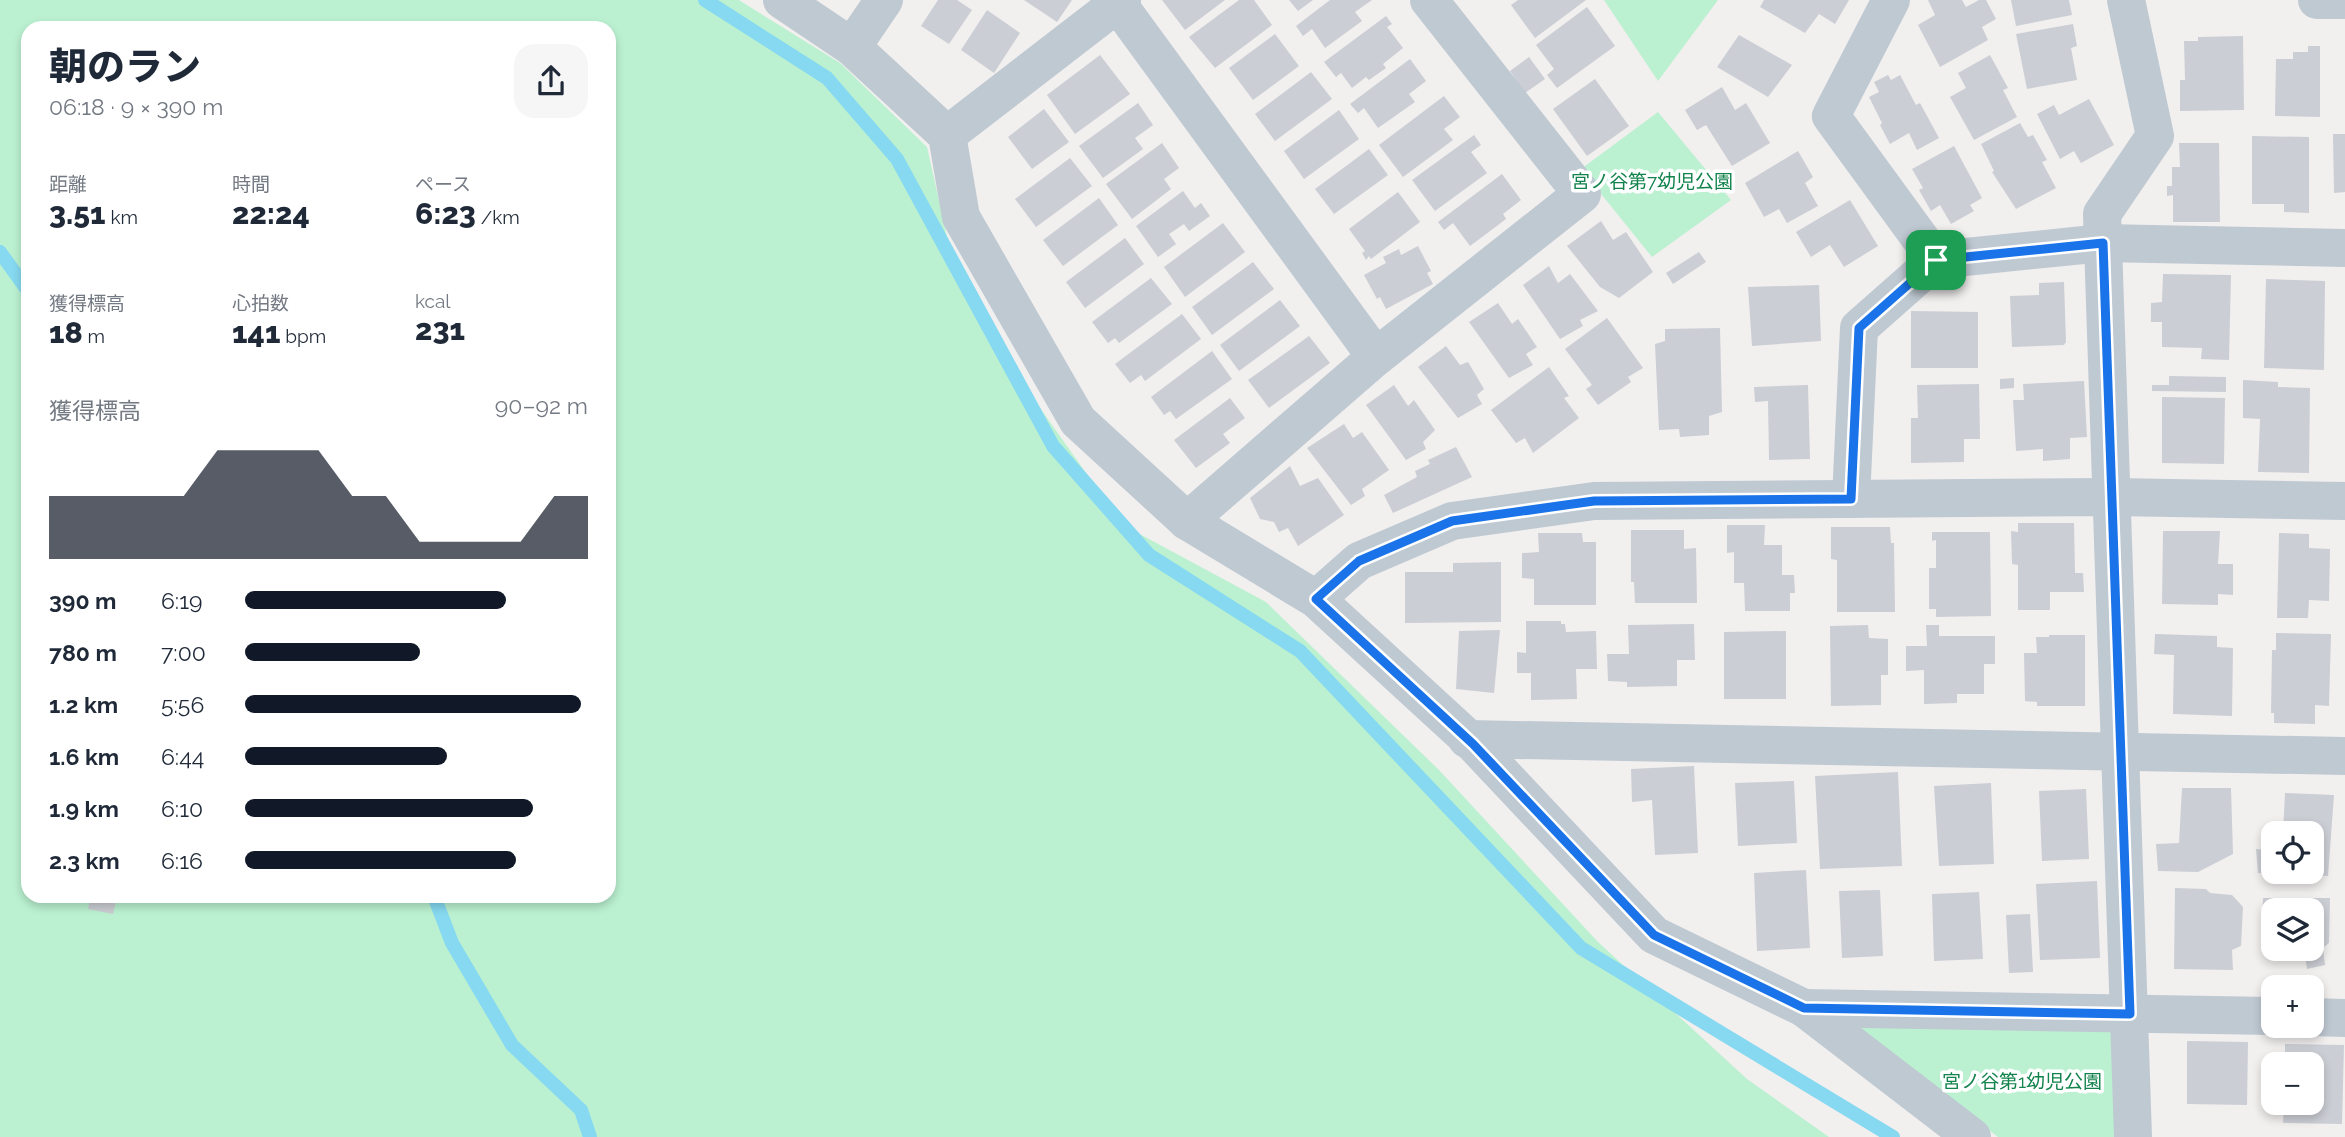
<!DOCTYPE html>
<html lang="ja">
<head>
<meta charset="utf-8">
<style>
	:root { --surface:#fff; --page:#f6f6f7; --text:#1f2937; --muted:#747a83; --accent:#111827 }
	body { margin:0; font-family:Raleway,"Noto Sans JP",sans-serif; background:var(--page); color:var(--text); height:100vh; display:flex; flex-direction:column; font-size:26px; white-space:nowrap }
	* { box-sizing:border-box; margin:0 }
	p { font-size:23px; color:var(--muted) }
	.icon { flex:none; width:38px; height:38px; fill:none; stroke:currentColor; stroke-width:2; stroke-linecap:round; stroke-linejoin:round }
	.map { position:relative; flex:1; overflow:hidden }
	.sheet { position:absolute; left:21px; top:21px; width:595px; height:882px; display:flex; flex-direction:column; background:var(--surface); border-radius:21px; box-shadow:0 4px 10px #0003 }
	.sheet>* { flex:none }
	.controls { position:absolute; left:2261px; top:821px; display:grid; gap:14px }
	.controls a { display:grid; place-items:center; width:63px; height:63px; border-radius:14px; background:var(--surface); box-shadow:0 4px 10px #0003; font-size:35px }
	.pin { position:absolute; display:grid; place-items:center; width:60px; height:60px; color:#fff; margin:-30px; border-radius:14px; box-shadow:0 4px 10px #0006 }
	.round { display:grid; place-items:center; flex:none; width:74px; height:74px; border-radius:21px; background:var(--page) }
	.summary { display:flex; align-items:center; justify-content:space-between; height:119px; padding:0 28px }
	h1 { font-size:38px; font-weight:800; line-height:52px }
	.stats { display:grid; grid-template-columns:repeat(3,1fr); gap:10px; height:119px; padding:7px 28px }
	.stats div { display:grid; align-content:center }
	.stats b { font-size:30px; font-weight:800 }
	.stats small { font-size:19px; font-weight:400 }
	.stats p { font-size:19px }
	.chart { height:196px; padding:14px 28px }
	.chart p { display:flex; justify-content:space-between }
	.chart svg { width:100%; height:126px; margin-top:7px; fill:var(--accent); opacity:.7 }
	ul { padding:0 28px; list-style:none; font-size:23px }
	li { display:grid; grid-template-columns:112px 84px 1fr; align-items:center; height:52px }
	li i { height:18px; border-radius:9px; background:var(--accent) }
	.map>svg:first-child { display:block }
	.green { fill:#bbf1d1; fill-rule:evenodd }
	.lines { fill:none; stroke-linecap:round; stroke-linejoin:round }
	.stream { stroke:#86d9f0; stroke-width:14 }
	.building { fill:#cbced4 }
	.street { stroke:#bfc9d2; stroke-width:38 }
	.route-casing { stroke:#fff; stroke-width:14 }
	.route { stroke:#1a73e8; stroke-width:9 }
	.labels { text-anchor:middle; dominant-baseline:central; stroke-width:7; stroke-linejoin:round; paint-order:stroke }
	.park-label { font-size:19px; fill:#12834c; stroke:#fff }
</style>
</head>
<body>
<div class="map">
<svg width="2345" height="1137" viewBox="0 0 2345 1137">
	<rect width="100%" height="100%" fill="#f2efef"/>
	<g class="green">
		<path d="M0,0H739L750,7L840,63L927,147L950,250L1023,384L1123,525L1266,602L1439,770L1598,942L1747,1079L1829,1137H0ZM28,28H609V896H28Z"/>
		<polygon points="1604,0 1718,0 1658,81"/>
		<polygon points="1658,112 1731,200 1652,257 1581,169"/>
		<polygon points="1852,1026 2119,1026 2121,1137 1998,1137"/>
	</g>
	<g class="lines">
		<g class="stream">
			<polyline points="705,0 827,78 897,159 1053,446 1149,555 1300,651 1581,948 1893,1137"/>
			<polyline points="0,252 28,291"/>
			<polyline points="434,896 452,943 512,1045 581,1110 590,1137"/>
		</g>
	</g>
	<g class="building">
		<polygon points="938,0 957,0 972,10 949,44 921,26"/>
		<polygon points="1024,0 1072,0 1057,22"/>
		<polygon points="1162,0 1225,0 1185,30"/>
		<polygon points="1239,0 1254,0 1272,25 1215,68 1189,37"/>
		<polygon points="1289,0 1313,0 1298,11"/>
		<polygon points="1330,0 1372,0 1355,12 1362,21 1325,48 1312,29 1303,36 1296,26"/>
		<polygon points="1518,0 1586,0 1535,38 1511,5"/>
		<polygon points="1764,0 1849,0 1835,24 1819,14 1805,33 1760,7"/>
		<polygon points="1928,0 1962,0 1966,7 1979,0 1986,0 1996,19 1982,27 1988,40 1940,67 1918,25 1935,15"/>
		<polygon points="2011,0 2069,0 2072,15 2016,26"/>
		<polygon points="1587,7 1615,46 1557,88 1547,75 1554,69 1536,45"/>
		<polygon points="987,10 1020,33 994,73 961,50"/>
		<polygon points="1386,16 1392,24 1387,27 1403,48 1383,64 1386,68 1369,80 1366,77 1352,88 1341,73 1336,77 1324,62"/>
		<polygon points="2073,24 2077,46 2071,48 2077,80 2027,89 2016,34"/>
		<polygon points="1275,34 1299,66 1253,100 1229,68"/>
		<polygon points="1739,35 1792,65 1768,97 1717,67"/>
		<polygon points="2243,36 2244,110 2180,111 2180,80 2185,80 2184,41 2198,41 2198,37"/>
		<polygon points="2308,46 2320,46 2320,117 2275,116 2276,59 2293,59 2293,52 2308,52"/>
		<polygon points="1100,55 1130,94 1075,134 1047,95"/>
		<polygon points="1990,55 2008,88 2003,90 2017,117 1974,140 1950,97 1966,88 1958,73"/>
		<polygon points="1529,57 1545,79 1525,93 1510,71"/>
		<polygon points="1410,59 1426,81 1409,94 1415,102 1378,128 1364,108 1358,113 1350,104"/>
		<polygon points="1311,72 1332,99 1275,141 1255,114"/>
		<polygon points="1888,75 1891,80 1900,75 1916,105 1920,103 1939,138 1917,150 1909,133 1890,144 1880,125 1882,123 1869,97 1879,92 1874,82"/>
		<polygon points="1595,79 1629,126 1587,156 1553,109"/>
		<polygon points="1722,87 1735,110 1746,103 1770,143 1732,166 1706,125 1697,130 1685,110"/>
		<polygon points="1444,96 1460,117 1444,129 1453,140 1403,177 1379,145"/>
		<polygon points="2089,99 2114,145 2081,163 2074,151 2060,159 2037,114 2054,105 2059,115"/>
		<polygon points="1138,103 1153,125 1135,138 1143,149 1103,178 1079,146"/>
		<polygon points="1044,109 1069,142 1032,169 1008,137"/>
		<polygon points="1339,110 1359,139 1304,179 1284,151"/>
		<polygon points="2020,123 2028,137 2033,135 2047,160 2042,162 2056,188 2016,209 1992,172 1994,171 1981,144"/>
		<polygon points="2333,134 2345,134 2345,192 2334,193"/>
		<polygon points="1474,135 1481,145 1471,152 1487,173 1435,211 1412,180"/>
		<polygon points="2252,136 2309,137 2309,213 2284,212 2284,204 2252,204"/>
		<polygon points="1162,143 1179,168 1164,179 1171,189 1132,219 1106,184"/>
		<polygon points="2179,143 2219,143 2220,222 2173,222 2173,195 2167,196 2167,186 2172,186 2172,167 2180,167"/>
		<polygon points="1954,146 1982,198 1970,205 1974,211 1951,224 1940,205 1931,211 1919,190 1923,188 1912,169"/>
		<polygon points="1369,149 1388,175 1334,214 1315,189"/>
		<polygon points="1798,151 1813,177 1805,183 1818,206 1787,223 1779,209 1764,217 1745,183"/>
		<polygon points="1070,158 1092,186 1036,227 1015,199"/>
		<polygon points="1502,174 1521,200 1503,214 1506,219 1470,246 1453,223 1444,230 1438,222"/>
		<polygon points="1183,191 1195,208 1201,203 1210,216 1189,231 1184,224 1169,234 1176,244 1158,257 1136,226"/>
		<polygon points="1398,192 1420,222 1371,259 1369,256 1366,260 1362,253 1365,251 1349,229"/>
		<polygon points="1099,198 1118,225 1063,266 1043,240"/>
		<polygon points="1850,200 1878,246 1844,267 1830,245 1811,257 1796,232"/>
		<polygon points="1601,221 1613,240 1626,232 1653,272 1619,298 1600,287 1567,246"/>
		<polygon points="1223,223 1245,252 1185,297 1164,267"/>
		<polygon points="1125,238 1144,264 1085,308 1066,282"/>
		<polygon points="1418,246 1431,271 1427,273 1433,284 1386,309 1380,297 1377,299 1364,275 1386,263 1383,257 1399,249 1401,255"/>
		<polygon points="1699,252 1706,262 1673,284 1666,273"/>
		<polygon points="1253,262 1274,289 1212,335 1192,307"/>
		<polygon points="1549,266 1558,283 1570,274 1598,311 1580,320 1583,326 1560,339 1523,285"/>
		<polygon points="2163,274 2231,275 2229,360 2201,359 2202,348 2162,347 2162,322 2151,322 2151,303 2162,302"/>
		<polygon points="1151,278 1172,304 1119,343 1115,338 1108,343 1092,322"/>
		<polygon points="2266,279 2325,281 2324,370 2264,368"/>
		<polygon points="2064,282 2066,342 2064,345 2012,347 2010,296 2039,295 2039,283"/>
		<polygon points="1819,285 1821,341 1752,346 1748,287"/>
		<polygon points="1280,300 1300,326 1239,371 1220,345"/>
		<polygon points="1498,303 1512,324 1518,319 1537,347 1526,354 1533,365 1509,378 1469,322"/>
		<polygon points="1911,311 1978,312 1978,368 1911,368"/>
		<polygon points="1182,314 1201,339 1145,381 1141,375 1130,383 1115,364"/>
		<polygon points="1607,318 1643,368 1628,377 1631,382 1598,405 1586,389 1592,385 1565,349"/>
		<polygon points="1720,328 1722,412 1709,416 1709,435 1680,437 1679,429 1659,430 1655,344 1665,341 1665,329"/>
		<polygon points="1309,336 1330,363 1269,408 1248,380"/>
		<polygon points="1446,346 1460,365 1468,362 1484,389 1477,395 1482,404 1458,418 1418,367"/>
		<polygon points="1212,351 1232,379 1176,419 1170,411 1164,415 1151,397"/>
		<polygon points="1549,367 1569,396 1564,398 1579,418 1533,453 1525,438 1516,443 1491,410"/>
		<polygon points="2169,376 2226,377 2226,392 2152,391 2152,385 2169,385"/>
		<polygon points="2014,378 2014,388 2000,389 2000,379"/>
		<polygon points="2243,380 2278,382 2278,387 2310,388 2309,473 2258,472 2260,419 2243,418"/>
		<polygon points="2084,381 2087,437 2070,438 2070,459 2043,461 2043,449 2016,451 2013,400 2024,400 2023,384"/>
		<polygon points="1979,384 1980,439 1964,439 1964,462 1911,463 1911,418 1918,418 1917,385"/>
		<polygon points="1394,385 1408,406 1414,400 1435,430 1423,442 1426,449 1406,460 1366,405"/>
		<polygon points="1808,385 1810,459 1769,460 1768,401 1755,402 1754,387"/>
		<polygon points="2162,397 2225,398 2224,464 2162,463"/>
		<polygon points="1230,398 1245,418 1223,434 1230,443 1196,468 1174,440"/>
		<polygon points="1344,424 1353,438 1362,432 1389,470 1362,489 1365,496 1351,505 1307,448"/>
		<polygon points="1456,447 1472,477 1393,513 1384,495 1417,477 1415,471 1430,464 1428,460"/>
		<polygon points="1290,466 1300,486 1318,478 1344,515 1298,546 1288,528 1279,532 1274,522 1260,519 1250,498"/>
		<polygon points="2018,523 2074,523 2075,573 2083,573 2084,592 2050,592 2050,610 2018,610 2018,565 2012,564 2011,531 2018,532"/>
		<polygon points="1727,525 1765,525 1764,545 1782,545 1782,575 1794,575 1795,593 1790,593 1790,611 1745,611 1744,583 1734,583 1734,552 1727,553"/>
		<polygon points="1831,527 1890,527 1891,543 1894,543 1895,612 1837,612 1837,560 1831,559"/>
		<polygon points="1631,530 1684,530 1684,549 1696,548 1697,603 1635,603 1634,582 1631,582"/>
		<polygon points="2163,531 2220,531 2218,564 2233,564 2233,595 2218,594 2218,605 2162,604"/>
		<polygon points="1932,532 1990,532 1991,616 1936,617 1936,609 1929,609 1929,568 1936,568 1936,540 1932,541"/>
		<polygon points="1538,533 1582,533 1583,542 1596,542 1596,605 1534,605 1534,579 1522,578 1522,553 1539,552"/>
		<polygon points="2279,533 2309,534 2309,548 2330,549 2329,601 2309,600 2308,618 2277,618"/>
		<polygon points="1501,562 1501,622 1405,623 1405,572 1453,572 1453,563"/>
		<polygon points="1526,621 1561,621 1561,624 1565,624 1566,632 1596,631 1597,669 1576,669 1577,699 1531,700 1531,673 1517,673 1517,652 1526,653"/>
		<polygon points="1694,624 1695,660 1677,660 1677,686 1627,687 1627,682 1608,681 1607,654 1629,654 1628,625"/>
		<polygon points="1868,625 1869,638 1888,639 1888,675 1881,675 1881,705 1831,706 1830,626"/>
		<polygon points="1926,625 1939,625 1939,636 1995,636 1995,664 1984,664 1984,694 1957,694 1957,703 1924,704 1924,670 1906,671 1906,646 1927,646"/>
		<polygon points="1500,630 1494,693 1456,689 1459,631"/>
		<polygon points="1786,631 1786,699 1724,699 1724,632"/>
		<polygon points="2276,633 2331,634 2329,706 2315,705 2315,724 2274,723 2274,713 2271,713 2272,650 2276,650"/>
		<polygon points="2155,634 2217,636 2217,647 2233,648 2232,716 2173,714 2174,655 2154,654"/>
		<polygon points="2049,635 2085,635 2085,706 2037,706 2037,702 2025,701 2024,653 2037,653 2036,637 2049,637"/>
		<polygon points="1694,766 1698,853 1655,855 1652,800 1632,802 1631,769"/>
		<polygon points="1898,772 1902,866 1820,869 1815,776"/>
		<polygon points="1794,781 1797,843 1738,846 1735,783"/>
		<polygon points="1991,783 1994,864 1939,866 1934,786"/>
		<polygon points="2182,788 2231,788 2233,854 2198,872 2158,871 2156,844 2179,843"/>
		<polygon points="2086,789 2089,859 2042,861 2039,791"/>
		<polygon points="2285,793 2334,795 2328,876 2258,873 2256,849 2269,850 2273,844 2273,872 2312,872 2312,833 2283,833"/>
		<polygon points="1806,870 1810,948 1757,951 1754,873"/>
		<polygon points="2097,881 2100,958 2040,960 2036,884"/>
		<polygon points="2175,888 2206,889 2210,893 2232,895 2243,907 2241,946 2232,950 2233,970 2174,969"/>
		<polygon points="1880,890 1883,956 1842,958 1839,891"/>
		<polygon points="1979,892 1983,959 1934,961 1932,894"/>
		<polygon points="91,896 117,896 113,914 88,909"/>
		<polygon points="2263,898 2330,898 2329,943 2323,948 2325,965 2307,969 2304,948 2312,948 2312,910 2273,910 2273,946 2261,946"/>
		<polygon points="2030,914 2033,972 2009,973 2006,915"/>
		<polygon points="2187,1041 2248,1042 2247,1105 2187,1104"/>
		<polygon points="2285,1044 2344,1045 2342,1124 2283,1123 2284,1102 2312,1102 2312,1064 2285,1064"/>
	</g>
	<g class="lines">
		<g class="street">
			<polyline points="782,0 852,47 947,135 961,217 1078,421 1187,521 1316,599 1473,743 1654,935 1804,1008 1972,1137"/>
			<polyline points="1891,0 1831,116 1936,260"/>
			<polyline points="2126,0 2155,136 2102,214 2133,1137"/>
			<polyline points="2317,0 2345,0"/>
			<polyline points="1118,4 1376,357"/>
			<polyline points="852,47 884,0"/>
			<polyline points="947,135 1122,0"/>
			<polyline points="1851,499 1859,328 1936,260 2103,243 2345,248"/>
			<polyline points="1187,521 1376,357 1582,194 1429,0"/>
			<polyline points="1316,599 1359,561 1452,521 1594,501 2113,497 2345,501"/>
			<polyline points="1467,739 2345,756"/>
			<polyline points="1804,1008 2273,1016"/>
			<polyline points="2312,1017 2345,1018"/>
		</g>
	</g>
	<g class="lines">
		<g class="route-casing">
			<polygon id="route" points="2103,243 2130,1014 1804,1008 1654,935 1473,744 1316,599 1359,561 1452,521 1594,501 1851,499 1859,328 1936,260"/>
		</g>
		<use href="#route" class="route"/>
	</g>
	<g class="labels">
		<g class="park-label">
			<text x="1652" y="181">宮ノ谷第7幼児公園</text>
			<text x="2022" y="1081">宮ノ谷第1幼児公園</text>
		</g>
	</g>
</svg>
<div class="controls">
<a><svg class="icon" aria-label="locate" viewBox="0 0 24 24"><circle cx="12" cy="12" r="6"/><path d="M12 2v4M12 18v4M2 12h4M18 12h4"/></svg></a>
<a><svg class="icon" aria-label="layers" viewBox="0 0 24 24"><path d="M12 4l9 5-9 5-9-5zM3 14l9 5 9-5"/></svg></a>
<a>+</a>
<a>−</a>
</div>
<div class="pin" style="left:1936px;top:260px;background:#1e9e55"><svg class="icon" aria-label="arrive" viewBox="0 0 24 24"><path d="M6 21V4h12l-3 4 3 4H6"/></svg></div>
<section class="sheet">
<div class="summary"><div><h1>朝のラン</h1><p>06:18 · 9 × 390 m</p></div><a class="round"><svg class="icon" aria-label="share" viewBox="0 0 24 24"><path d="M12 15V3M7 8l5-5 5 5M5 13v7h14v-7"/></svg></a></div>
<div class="stats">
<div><p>距離</p><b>3.51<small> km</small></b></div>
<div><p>時間</p><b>22:24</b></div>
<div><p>ペース</p><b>6:23<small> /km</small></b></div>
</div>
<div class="stats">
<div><p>獲得標高</p><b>18<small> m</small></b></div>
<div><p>心拍数</p><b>141<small> bpm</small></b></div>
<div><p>kcal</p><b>231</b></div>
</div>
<div class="chart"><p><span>獲得標高</span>90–92 m</p>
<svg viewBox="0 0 160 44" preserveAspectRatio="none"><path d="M0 44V22L10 22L20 22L30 22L40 22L50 6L60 6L70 6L80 6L90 22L100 22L110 38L120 38L130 38L140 38L150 22L160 22V44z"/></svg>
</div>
<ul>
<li><b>390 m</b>6:19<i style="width:76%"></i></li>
<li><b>780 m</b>7:00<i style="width:51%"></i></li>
<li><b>1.2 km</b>5:56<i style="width:98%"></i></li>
<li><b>1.6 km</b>6:44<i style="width:59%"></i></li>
<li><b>1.9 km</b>6:10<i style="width:84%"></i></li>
<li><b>2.3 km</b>6:16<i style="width:79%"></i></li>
</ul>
</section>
</div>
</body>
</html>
